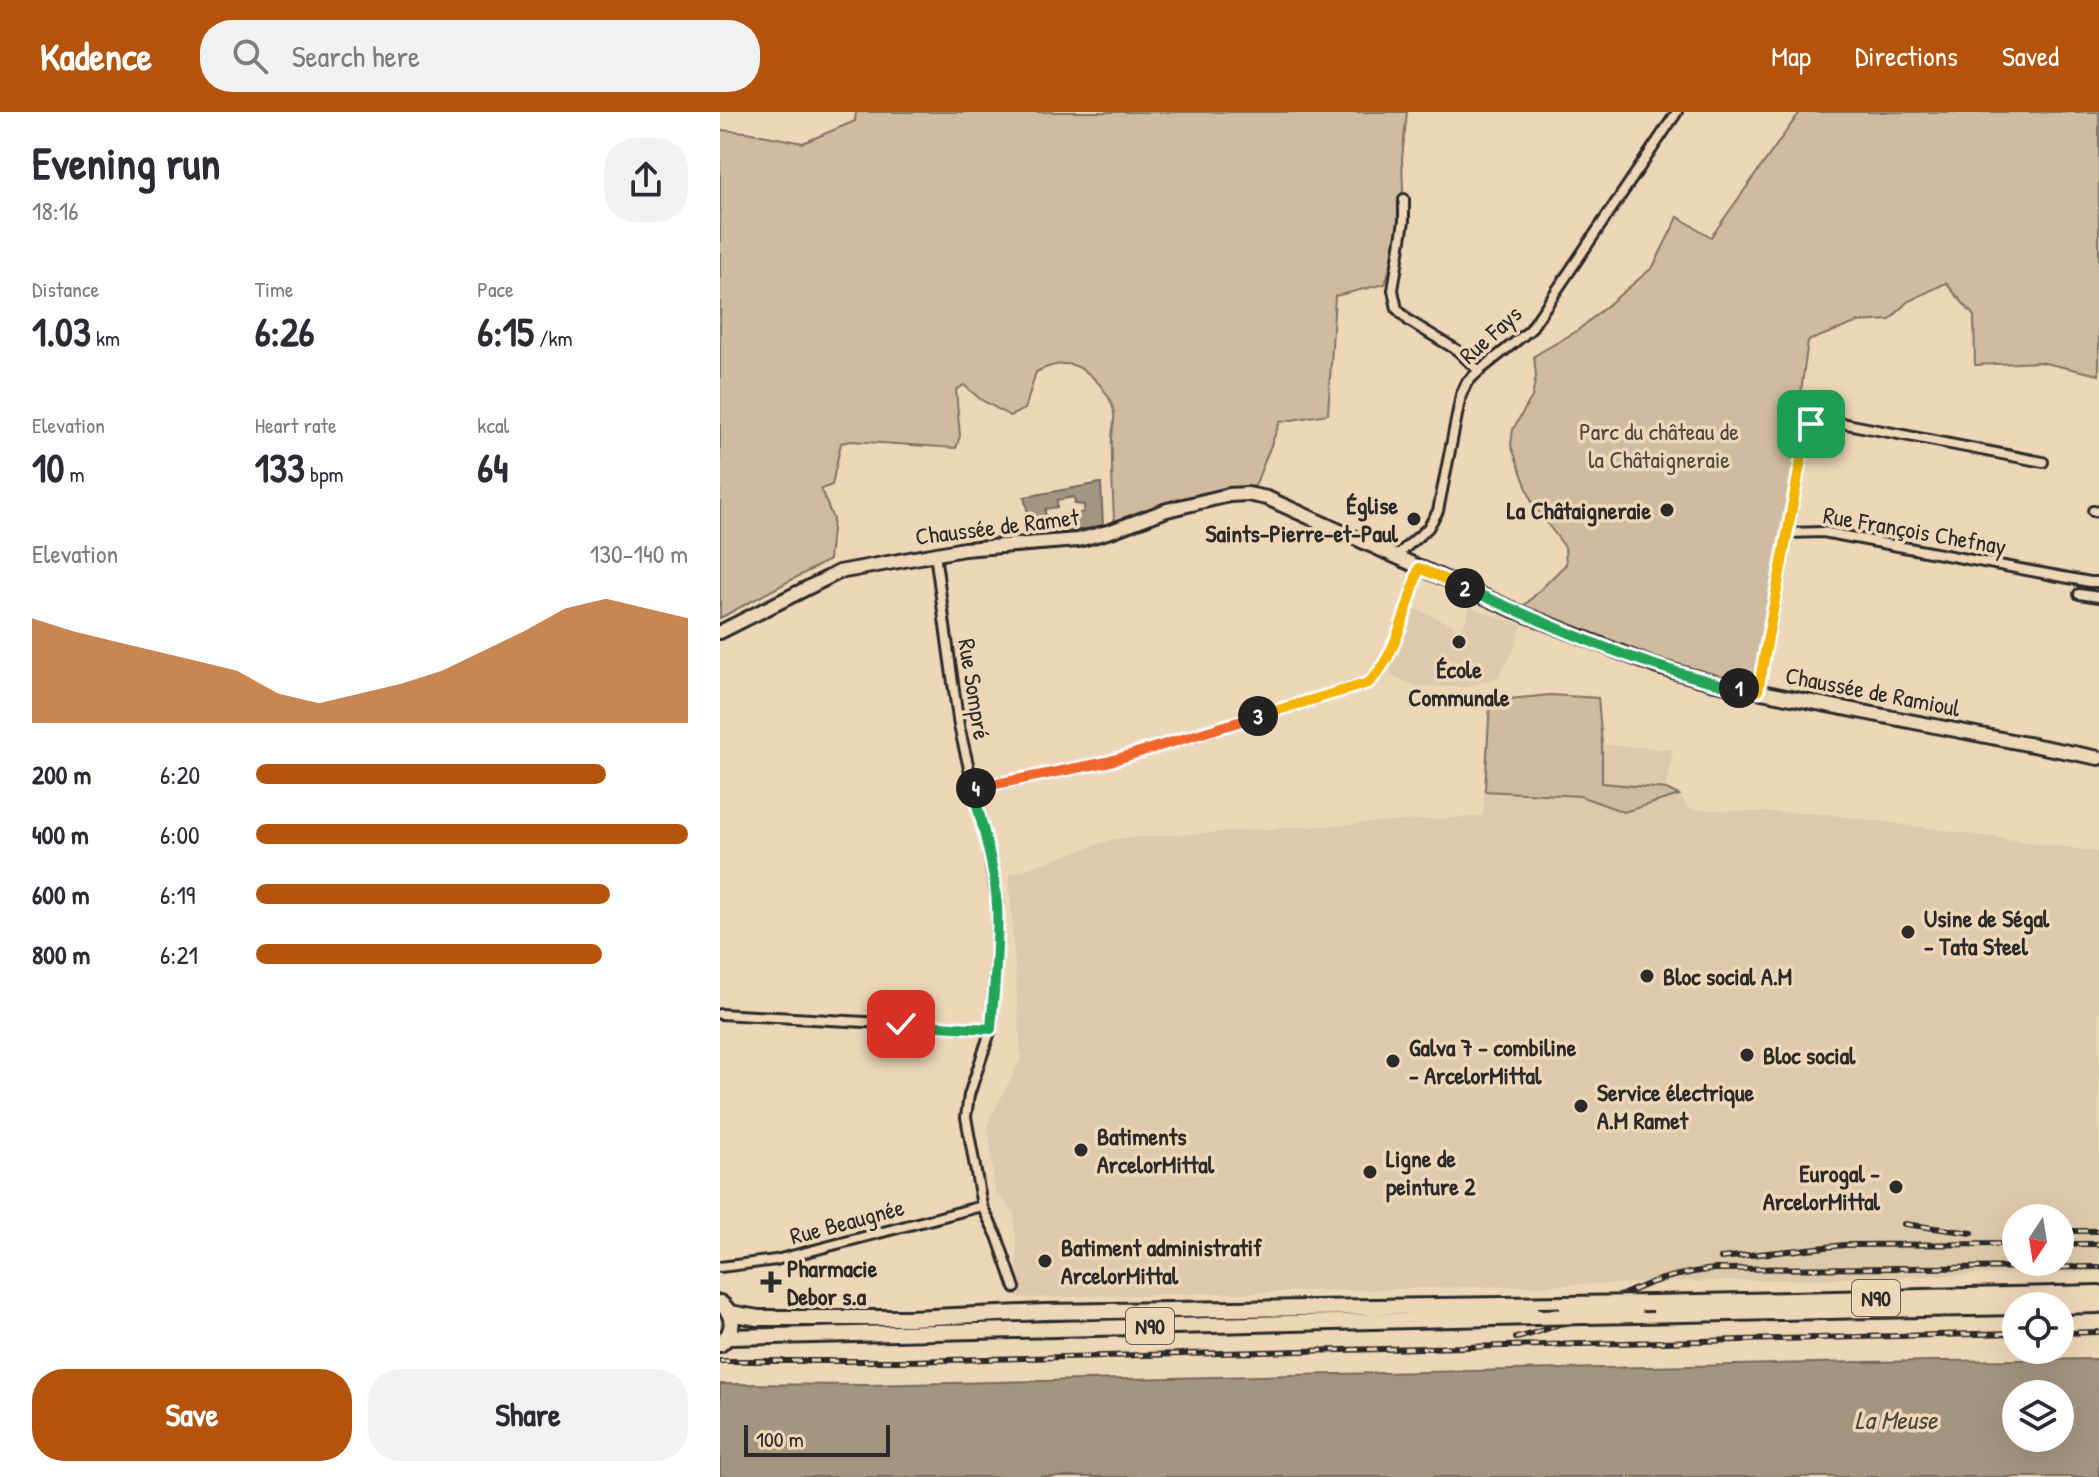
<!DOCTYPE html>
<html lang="en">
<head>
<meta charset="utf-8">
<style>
	:root { --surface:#fff; --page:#f2f2f3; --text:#2b2b33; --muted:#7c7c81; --accent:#b45309 }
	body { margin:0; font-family:"Patrick Hand",sans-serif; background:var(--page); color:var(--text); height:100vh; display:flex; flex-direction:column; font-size:30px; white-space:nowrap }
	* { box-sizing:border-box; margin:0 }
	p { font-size:26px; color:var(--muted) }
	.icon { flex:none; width:44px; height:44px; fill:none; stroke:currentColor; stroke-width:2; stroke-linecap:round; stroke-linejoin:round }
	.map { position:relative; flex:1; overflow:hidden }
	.drawer { display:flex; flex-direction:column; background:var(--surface); width:720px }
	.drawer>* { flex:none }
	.needle { width:52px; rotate:192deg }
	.controls { position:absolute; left:1282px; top:1092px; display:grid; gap:16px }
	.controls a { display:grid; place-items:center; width:72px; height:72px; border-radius:50%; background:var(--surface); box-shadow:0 8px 32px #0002; font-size:40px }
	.scale { position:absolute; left:24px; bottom:20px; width:146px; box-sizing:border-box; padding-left:8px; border:4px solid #2b2b2b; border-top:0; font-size:22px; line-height:28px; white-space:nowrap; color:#2b2b2b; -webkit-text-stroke:6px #eed7b7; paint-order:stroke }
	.pin { position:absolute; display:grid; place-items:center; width:68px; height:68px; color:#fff; margin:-34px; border-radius:16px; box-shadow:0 4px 12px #0006 }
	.km { position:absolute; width:40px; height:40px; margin:-20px; border-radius:50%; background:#222; color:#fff; font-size:22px; line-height:40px; text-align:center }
	.round { display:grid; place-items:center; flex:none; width:84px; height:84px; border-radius:32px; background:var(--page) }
	.headline { display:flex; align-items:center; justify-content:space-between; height:136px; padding:0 32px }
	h1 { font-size:44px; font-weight:700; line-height:60px }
	.figures { display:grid; grid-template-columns:repeat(3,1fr); gap:12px; height:136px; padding:8px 32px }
	.figures div { display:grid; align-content:center }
	.figures b { font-size:40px; font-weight:700 }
	.figures small { font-size:22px; font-weight:400 }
	.figures p { font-size:22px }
	.chart { height:224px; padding:16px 32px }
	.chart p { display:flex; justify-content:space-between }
	.chart svg { width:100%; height:144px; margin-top:8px; fill:var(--accent); opacity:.7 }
	.primary-button { display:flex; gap:16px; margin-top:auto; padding:16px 32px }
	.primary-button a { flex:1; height:92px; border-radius:32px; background:var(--accent); color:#fff; font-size:32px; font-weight:700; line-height:92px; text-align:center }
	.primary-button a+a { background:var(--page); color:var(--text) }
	ul { padding:0 32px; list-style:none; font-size:26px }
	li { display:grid; grid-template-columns:128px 96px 1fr; align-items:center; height:60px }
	li i { height:20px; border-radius:10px; background:var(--accent) }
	header { display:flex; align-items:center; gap:48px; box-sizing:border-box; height:112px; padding:0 40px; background:var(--accent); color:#fff }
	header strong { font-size:38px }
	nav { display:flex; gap:44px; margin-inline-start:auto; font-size:28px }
	.search { width:560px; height:72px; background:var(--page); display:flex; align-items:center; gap:20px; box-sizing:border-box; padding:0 28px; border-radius:32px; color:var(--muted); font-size:30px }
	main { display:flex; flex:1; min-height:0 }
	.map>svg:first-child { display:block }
	.built { fill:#dec9ab; fill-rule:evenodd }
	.green { fill:#cfbba0; stroke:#7d7366; stroke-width:2 }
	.water { fill:#a49581; stroke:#746b5f; stroke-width:2; fill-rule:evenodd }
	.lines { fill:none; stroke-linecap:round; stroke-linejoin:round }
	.minor-casing { stroke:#2b2b2b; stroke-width:14 }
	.secondary-casing { stroke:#2b2b2b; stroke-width:18 }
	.trunk-casing { stroke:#2b2b2b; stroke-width:20 }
	.minor { stroke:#eed7b7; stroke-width:8 }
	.secondary { stroke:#eed7b7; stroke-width:12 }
	.trunk { stroke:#eed7b7; stroke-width:14 }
	.rail-casing { stroke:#2b2b2b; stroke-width:6 }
	.rail { stroke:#eed7b7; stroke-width:3; stroke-dasharray:9; stroke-linecap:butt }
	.trunk-bridge-casing { stroke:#2b2b2b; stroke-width:20; stroke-linecap:butt }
	.trunk-bridge { stroke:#eed7b7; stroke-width:14 }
	.split-1-casing { stroke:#fff; stroke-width:16 }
	.split-2-casing { stroke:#fff; stroke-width:16 }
	.split-3-casing { stroke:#fff; stroke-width:16 }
	.split-4-casing { stroke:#fff; stroke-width:16 }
	.split-5-casing { stroke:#fff; stroke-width:16 }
	.split-1 { stroke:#f5b400; stroke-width:10 }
	.split-2 { stroke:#22a559; stroke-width:10 }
	.split-3 { stroke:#f5b400; stroke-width:10 }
	.split-4 { stroke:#f0652b; stroke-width:10 }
	.split-5 { stroke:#22a559; stroke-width:10 }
	.poi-dot { fill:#2b2b2b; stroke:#eed7b7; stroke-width:3 }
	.labels { text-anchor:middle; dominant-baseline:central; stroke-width:7; stroke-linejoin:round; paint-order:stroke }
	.shield { fill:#eed7b7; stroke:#665f55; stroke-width:2 }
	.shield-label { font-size:22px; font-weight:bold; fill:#2b2b2b }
	.street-label { font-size:24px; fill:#2b2b2b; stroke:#eed7b7 }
	.park-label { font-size:24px; fill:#4c4842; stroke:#eed7b7 }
	.poi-label { font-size:24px; font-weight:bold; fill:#2b2b2b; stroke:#eed7b7; text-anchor:start }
	.water-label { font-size:26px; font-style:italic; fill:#494640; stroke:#eed7b7 }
</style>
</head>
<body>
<header>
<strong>Kadence</strong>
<div class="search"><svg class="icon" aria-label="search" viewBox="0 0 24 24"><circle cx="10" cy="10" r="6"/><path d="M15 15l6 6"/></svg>Search here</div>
<nav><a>Map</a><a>Directions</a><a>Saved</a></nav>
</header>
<main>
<section class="drawer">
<div class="headline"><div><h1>Evening run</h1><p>18:16</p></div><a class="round"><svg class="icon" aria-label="share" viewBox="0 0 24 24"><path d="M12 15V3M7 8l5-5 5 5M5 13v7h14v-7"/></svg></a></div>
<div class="figures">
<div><p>Distance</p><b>1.03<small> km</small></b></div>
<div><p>Time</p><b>6:26</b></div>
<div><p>Pace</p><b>6:15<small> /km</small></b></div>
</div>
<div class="figures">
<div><p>Elevation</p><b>10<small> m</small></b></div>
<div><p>Heart rate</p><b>133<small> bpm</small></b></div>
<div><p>kcal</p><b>64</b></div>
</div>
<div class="chart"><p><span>Elevation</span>130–140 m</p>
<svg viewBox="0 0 160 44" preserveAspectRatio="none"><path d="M0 44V12L10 16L20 19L30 22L40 25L50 28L60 35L70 38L80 35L90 32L100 28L110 22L120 16L130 9L140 6L150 9L160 12V44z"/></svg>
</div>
<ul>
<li><b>200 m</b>6:20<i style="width:81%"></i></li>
<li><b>400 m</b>6:00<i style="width:100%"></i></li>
<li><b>600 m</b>6:19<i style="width:82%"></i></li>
<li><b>800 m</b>6:21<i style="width:80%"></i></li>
</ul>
<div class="primary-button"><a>Save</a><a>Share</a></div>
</section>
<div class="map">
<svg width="1379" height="1365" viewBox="0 0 1379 1365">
	<rect width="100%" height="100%" fill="#eed7b7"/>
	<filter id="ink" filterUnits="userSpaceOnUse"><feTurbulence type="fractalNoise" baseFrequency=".0125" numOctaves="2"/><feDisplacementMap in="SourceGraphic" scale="16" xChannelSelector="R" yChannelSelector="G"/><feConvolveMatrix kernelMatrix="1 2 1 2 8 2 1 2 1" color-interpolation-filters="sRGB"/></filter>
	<g filter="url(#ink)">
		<g class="built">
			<polygon points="750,495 802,513 792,542 778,565 747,575 696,574 669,563 695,496 742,518"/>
			<path d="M830,583L878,586L882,632L953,638L946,677L959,683L969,697L1106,702L1379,740V1160L300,1186L294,1100L275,1079L268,1011L301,947L289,763L393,727L763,704L770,589ZM1296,1106H1340V1150H1296Z"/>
		</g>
		<g class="green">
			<path d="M136,0H687L682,47L684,109L665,172L615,184L608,302L560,310L535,374C488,377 441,390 398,409L394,408C393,381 391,354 392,327C392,319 395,310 394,302C394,292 387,282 381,274C360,250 345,246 316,260L305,297L290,304L260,287L244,273L236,278L240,324L236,336L131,329L121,331L112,373L101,377L113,407L109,448L0,506V18L26,20L83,31L135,9Z"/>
			<polygon points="1080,0 1379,0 1379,263 1320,250 1255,253 1254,204 1226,171 1187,190 1170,208 1138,210 1088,229 1077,309 1082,309 1037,557 1029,566 1016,569 941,551 802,496 846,452 845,435 813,393 791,333 793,317 812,285 816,265 814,244 857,219 933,155 958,105 991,125"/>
			<polygon points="830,583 878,586 882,632 882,671 946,677 959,683 904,700 860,684 765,679 770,589"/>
		</g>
		<g class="water">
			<path d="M381,371L383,414L314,425L304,385ZM354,385L355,392L364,393V399L352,406L353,411L327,414L325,397L337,395V388Z"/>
			<path d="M1379,1247V1365H0V1272L145,1273L1141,1250ZM1340,1282V1326H1296V1282Z"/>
		</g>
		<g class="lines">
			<g class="minor-casing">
				<g id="minor">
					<polyline points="684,87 684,109 673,178 677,197 689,209 737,238 759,259"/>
					<polyline points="1373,399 1379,400"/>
					<path d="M1068,421L1086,321C1089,312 1096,307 1106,308L1323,350"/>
					<polyline points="215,442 239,614 269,741 277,790 277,833 271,917 249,983 246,1005 262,1094 277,1124 295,1176"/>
					<polyline points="675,445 708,416 718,399 741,283 747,270 759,259 810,218 957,0"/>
					<polyline points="1359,482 1379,485"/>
					<polyline points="1038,579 1068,421 1103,420 1370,470 1379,470"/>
					<path d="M253,677L387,650L648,571C678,545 686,493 699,456"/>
					<polyline points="0,902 271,917"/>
					<polyline points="0,1155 56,1148 262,1094"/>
				</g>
			</g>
			<g class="secondary-casing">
				<polyline id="secondary" points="0,520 119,460 244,437 358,428 391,419 447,398 509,383 527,382 547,386 796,499 935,554 995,571 1379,646"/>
			</g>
			<g class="trunk-casing">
				<g id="trunk">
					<path d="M0,1191C16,1203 15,1220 0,1232"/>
					<polyline points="933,1191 1379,1181"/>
					<polyline points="1331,1194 1379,1193"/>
					<polyline points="10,1201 38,1206 190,1206 325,1200 845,1192"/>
					<polyline points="916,1203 1296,1195"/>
					<polyline points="9,1225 818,1205"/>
				</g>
			</g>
			<use href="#minor" class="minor"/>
			<use href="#secondary" class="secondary"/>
			<use href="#trunk" class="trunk"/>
			<g class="rail-casing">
				<g id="rail">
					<polyline points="1184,1112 1252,1121"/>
					<polyline points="1340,1119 1379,1119"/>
					<polyline points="1340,1132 1379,1132"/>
					<polyline points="1001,1146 1125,1133 1296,1132"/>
					<polyline points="1340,1221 1379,1220"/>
					<path d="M796,1226C841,1216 880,1191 923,1174C946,1164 970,1160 995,1157L1379,1155"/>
					<polyline points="0,1249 187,1249 1296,1221"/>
				</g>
			</g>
			<use href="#rail" class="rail"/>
			<g class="trunk-bridge-casing">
				<g id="trunk-bridge">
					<polyline points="845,1192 933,1191"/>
					<polyline points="818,1205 916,1203"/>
				</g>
			</g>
			<use href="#trunk-bridge" class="trunk-bridge"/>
		</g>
	</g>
	<g class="lines" filter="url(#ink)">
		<g class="split-1-casing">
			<polyline id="split-1" points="1019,576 1038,579 1086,321 1091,312"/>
		</g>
		<g class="split-2-casing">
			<path id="split-2" d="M745,476C834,515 923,556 1019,576"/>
		</g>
		<g class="split-3-casing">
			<path id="split-3" d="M538,604L648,571C676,547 687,492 699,456L745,476"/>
		</g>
		<g class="split-4-casing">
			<polyline id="split-4" points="256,676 387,650 538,604"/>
		</g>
		<g class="split-5-casing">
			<path id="split-5" d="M181,912L271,917C274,876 279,834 277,793C275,754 262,715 253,677L256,676"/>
		</g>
		<use href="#split-1" class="split-1"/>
		<use href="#split-2" class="split-2"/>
		<use href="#split-3" class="split-3"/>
		<use href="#split-4" class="split-4"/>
		<use href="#split-5" class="split-5"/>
	</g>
	<g class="poi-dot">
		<circle cx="947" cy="398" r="8"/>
		<circle cx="694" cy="407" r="8"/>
		<circle cx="739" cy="530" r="8"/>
		<circle cx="1188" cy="820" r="8"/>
		<circle cx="927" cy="864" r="8"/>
		<circle cx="1027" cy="943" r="8"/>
		<circle cx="673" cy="949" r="8"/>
		<circle cx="861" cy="994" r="8"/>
		<circle cx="361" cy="1038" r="8"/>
		<circle cx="650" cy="1060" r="8"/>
		<circle cx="1176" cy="1075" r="8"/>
		<circle cx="325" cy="1149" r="8"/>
		<path d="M47 1158h8v8h8v8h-8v8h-8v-8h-8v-8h8z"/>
	</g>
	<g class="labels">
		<g class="shield">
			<rect x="1132" y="1168" width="48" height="36" rx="6"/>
			<rect x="406" y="1196" width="48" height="36" rx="6"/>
		</g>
		<g class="shield-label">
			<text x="1156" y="1186">N90</text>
			<text x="430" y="1214">N90</text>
		</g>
		<g class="street-label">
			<text transform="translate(770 222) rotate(-42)">Rue Fays</text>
			<text transform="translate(277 414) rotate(-7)">Chaussée de Ramet</text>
			<text transform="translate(1195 418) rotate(10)">Rue François Chefnay</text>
			<text transform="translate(255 577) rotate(81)">Rue Sompré</text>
			<text transform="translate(1153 579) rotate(11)">Chaussée de Ramioul</text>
			<text transform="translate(127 1109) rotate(-15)">Rue Beaugnée</text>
		</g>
		<g class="park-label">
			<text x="939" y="319">Parc du château de<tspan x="939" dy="28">la Châtaigneraie</tspan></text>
		</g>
		<g class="poi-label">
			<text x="678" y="393" text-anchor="end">Église<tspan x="678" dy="28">Saints-Pierre-et-Paul</tspan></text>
			<text x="931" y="398" text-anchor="end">La Châtaigneraie</text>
			<text x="739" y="557" text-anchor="middle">École<tspan x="739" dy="28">Communale</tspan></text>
			<text x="1204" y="806">Usine de Ségal<tspan x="1204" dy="28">- Tata Steel</tspan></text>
			<text x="943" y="864">Bloc social A.M</text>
			<text x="689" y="935">Galva 7 - combiline<tspan x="689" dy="28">- ArcelorMittal</tspan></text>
			<text x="1043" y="943">Bloc social</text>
			<text x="877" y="980">Service électrique<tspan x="877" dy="28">A.M Ramet</tspan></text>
			<text x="377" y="1024">Batiments<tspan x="377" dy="28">ArcelorMittal</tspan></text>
			<text x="666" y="1046">Ligne de<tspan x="666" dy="28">peinture 2</tspan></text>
			<text x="1160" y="1061" text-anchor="end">Eurogal -<tspan x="1160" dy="28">ArcelorMittal</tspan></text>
			<text x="341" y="1135">Batiment administratif<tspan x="341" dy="28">ArcelorMittal</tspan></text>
			<text x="67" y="1156">Pharmacie<tspan x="67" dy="28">Debor s.a</tspan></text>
		</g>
		<g class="water-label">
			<text x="1176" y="1307">La Meuse</text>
		</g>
	</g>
</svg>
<div class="controls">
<a><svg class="needle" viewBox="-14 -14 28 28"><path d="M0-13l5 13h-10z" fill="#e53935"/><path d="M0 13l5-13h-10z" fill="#7c7c81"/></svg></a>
<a><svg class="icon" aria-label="locate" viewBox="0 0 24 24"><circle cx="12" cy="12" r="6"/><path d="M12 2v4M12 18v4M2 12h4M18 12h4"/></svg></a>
<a><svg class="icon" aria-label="layers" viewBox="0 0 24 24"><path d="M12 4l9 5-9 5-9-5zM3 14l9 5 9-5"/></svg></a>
</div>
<div class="scale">100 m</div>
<div class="pin" style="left:1091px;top:312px;background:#1e9e55"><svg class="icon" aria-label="arrive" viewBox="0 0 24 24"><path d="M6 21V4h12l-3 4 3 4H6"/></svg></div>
<div class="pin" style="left:181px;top:912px;background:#d93025"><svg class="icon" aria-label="check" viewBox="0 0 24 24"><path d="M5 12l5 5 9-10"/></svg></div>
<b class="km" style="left:1019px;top:576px">1</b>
<b class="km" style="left:745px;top:476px">2</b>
<b class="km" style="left:538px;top:604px">3</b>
<b class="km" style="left:256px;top:676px">4</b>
</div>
</main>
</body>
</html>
